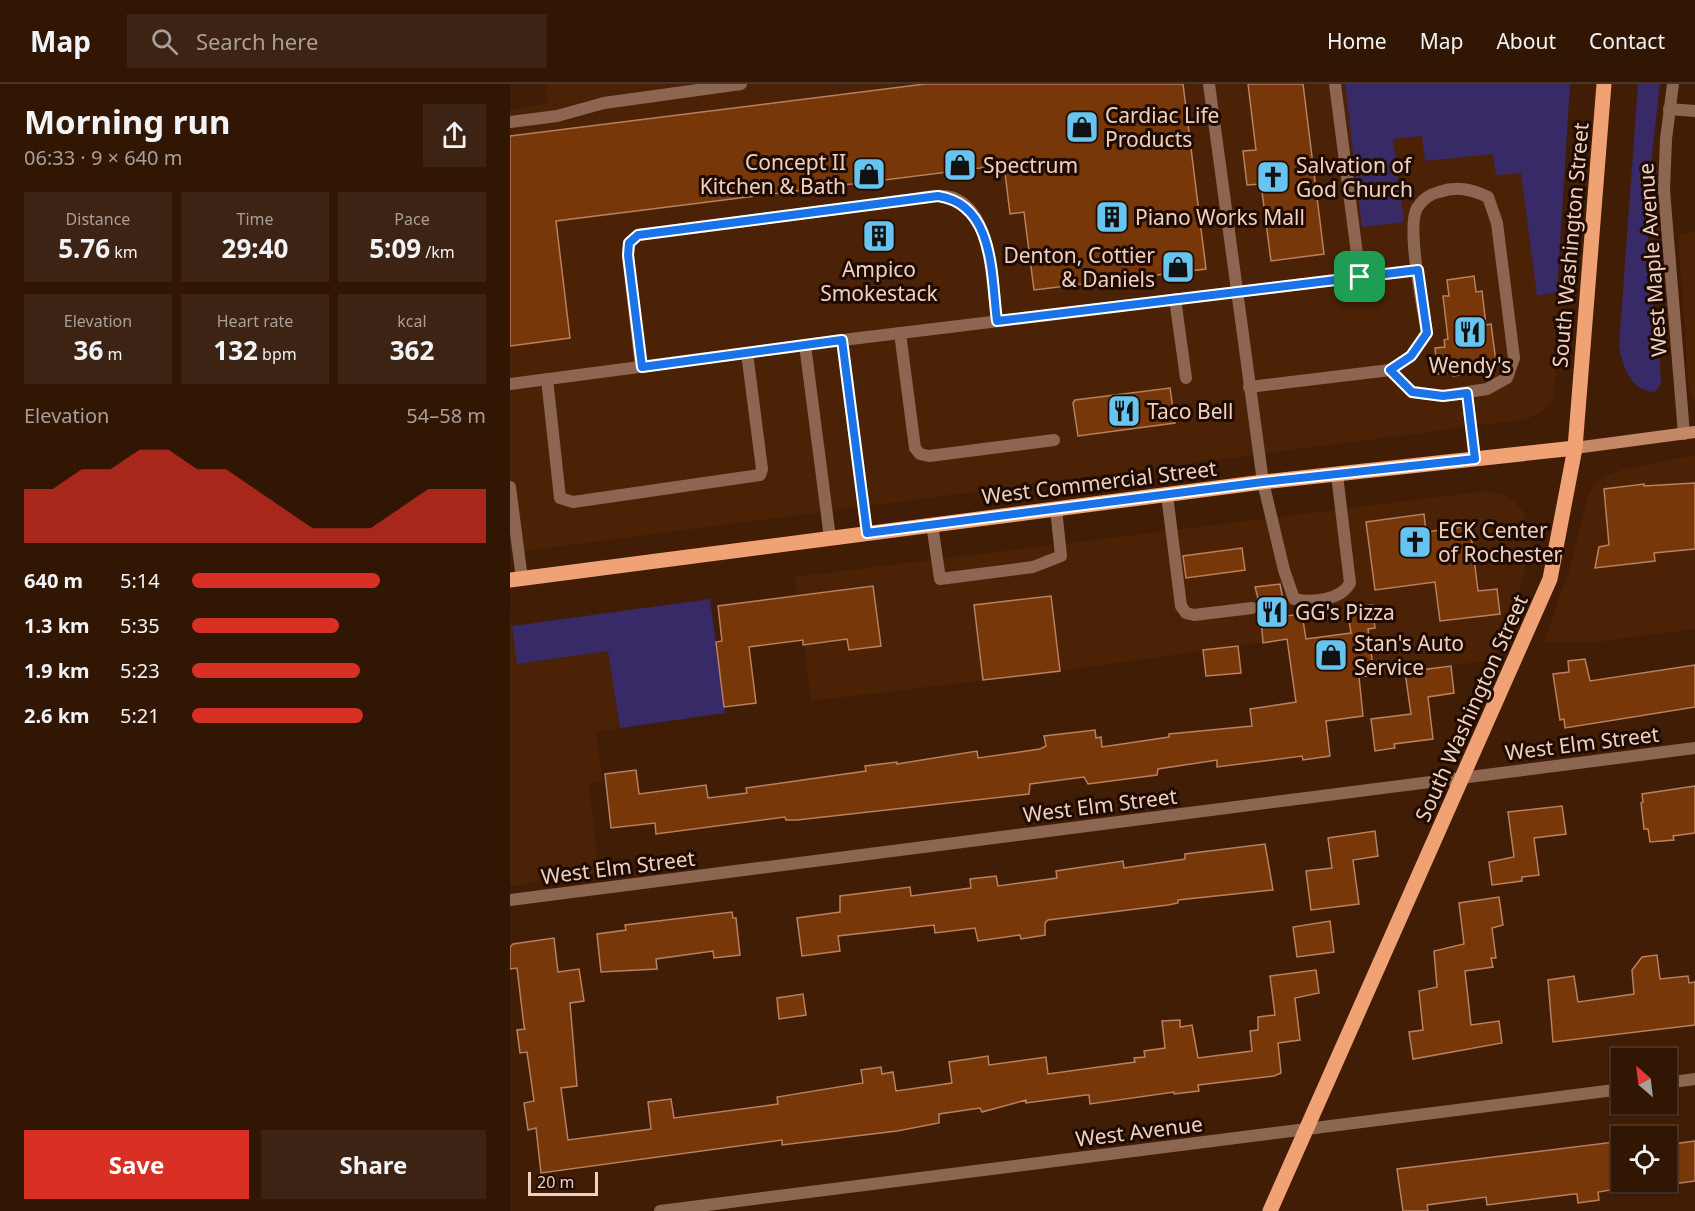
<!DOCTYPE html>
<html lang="en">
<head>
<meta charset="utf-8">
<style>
	:root { --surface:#311604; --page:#3d2313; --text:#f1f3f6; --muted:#a89f9a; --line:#4c3526; --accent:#d93025 }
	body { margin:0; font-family:"Noto Sans",sans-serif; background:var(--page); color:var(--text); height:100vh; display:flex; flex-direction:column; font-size:22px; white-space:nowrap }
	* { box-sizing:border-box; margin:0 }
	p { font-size:20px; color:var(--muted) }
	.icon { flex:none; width:33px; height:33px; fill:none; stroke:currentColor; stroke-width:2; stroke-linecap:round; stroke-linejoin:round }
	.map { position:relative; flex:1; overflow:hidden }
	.drawer { display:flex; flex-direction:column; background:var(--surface); width:510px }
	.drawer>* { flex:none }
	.needle { width:39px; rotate:332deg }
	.controls { position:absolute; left:1101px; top:964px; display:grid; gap:12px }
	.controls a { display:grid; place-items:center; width:66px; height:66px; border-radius:0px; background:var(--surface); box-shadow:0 2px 4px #0004,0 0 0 2px var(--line); font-size:30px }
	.scale { position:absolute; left:18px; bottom:15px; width:70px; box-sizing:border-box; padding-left:6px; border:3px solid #efd1c1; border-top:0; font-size:16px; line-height:21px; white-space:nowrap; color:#efd1c1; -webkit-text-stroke:4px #1f0b02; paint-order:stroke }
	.pin { position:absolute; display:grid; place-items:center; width:51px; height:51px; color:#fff; margin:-26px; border-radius:12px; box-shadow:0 3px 9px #0006 }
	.round { display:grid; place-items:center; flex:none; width:63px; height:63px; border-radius:0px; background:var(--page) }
	.head { display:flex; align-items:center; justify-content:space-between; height:102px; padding:0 24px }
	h1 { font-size:33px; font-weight:700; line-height:45px }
	.figures { display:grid; grid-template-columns:repeat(3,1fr); gap:9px; height:102px; padding:6px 24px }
	.figures div { display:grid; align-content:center; border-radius:0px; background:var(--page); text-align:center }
	.figures b { font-size:26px; font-weight:700 }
	.figures small { font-size:16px; font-weight:400 }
	.figures p { font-size:16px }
	.chart { height:168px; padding:12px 24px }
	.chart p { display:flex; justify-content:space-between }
	.chart svg { width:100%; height:108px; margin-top:6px; fill:var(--accent); opacity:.7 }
	.cta { display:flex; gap:12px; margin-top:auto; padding:12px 24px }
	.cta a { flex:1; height:69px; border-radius:0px; background:var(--accent); color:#fff; font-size:24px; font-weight:700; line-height:69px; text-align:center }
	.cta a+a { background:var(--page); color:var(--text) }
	ul { padding:0 24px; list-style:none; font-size:20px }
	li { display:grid; grid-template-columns:96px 72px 1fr; align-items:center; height:45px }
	li i { height:15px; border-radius:8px; background:var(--accent) }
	header { display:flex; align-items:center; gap:36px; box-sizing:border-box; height:84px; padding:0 30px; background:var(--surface); border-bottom:2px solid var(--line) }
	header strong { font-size:28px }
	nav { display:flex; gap:33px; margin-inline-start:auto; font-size:21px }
	.search { width:420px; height:54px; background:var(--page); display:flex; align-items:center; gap:15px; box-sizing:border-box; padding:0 21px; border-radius:0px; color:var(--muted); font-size:22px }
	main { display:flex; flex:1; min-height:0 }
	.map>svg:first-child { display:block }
	.built { fill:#4c2207 }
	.green { fill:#372a67 }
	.building { fill:#783708; stroke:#b78061; stroke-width:1.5 }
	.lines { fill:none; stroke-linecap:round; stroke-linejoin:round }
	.lane { stroke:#8c6651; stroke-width:12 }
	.street { stroke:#8c6651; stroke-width:12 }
	.secondary { stroke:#c58866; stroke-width:12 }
	.primary { stroke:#f1a275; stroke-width:15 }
	.route-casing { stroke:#fff; stroke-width:12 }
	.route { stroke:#1a73e8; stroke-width:8 }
	.labels { text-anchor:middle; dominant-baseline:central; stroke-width:6; stroke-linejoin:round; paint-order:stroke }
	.poi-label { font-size:21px; fill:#efd1c1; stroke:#1f0b02; text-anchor:start }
	.street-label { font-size:21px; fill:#efd1c1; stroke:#1f0b02 }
</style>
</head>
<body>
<header>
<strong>Map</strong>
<div class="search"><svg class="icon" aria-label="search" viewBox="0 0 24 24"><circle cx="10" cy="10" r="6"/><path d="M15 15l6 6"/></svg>Search here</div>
<nav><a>Home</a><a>Map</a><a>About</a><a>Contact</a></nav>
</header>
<main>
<section class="drawer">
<div class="head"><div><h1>Morning run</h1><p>06:33 · 9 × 640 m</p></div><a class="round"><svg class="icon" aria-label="share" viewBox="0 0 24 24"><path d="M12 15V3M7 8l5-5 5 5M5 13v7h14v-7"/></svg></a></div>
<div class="figures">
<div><p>Distance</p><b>5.76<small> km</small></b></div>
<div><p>Time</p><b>29:40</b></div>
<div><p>Pace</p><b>5:09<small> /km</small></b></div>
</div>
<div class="figures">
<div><p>Elevation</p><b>36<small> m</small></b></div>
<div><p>Heart rate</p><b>132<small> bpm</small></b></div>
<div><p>kcal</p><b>362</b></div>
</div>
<div class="chart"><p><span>Elevation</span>54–58 m</p>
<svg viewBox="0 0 160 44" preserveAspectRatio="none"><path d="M0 44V22L10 22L20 14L30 14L40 6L50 6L60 14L70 14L80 22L90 30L100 38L110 38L120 38L130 30L140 22L150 22L160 22V44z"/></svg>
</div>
<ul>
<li><b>640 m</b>5:14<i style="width:64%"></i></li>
<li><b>1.3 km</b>5:35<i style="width:50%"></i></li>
<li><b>1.9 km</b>5:23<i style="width:57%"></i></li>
<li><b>2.6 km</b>5:21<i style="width:58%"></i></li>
</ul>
<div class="cta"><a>Save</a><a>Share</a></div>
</section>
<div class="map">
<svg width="1185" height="1127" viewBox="0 0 1185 1127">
	<rect width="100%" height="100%" fill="#411d06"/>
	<g class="built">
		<polygon points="35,0 835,0 853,143 886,82 883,55 912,52 916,77 983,69 1011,88 1027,212 1054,207 1043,315 1036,325 1017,335 0,469 0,26 38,20"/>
		<polygon points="1185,148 1185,320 1179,307 1168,151"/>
		<polygon points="1185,371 1185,545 1084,558 1034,558 1059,487 1078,412 1085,399 1097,391 1116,385"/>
		<polygon points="976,407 992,410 1005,418 1014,429 1022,457 1009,509 985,576 784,602 777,555 550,587 301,617 285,493"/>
		<polygon points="0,531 8,580 98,567 110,644 86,647 93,697 79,699 89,789 0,802"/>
	</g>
	<g class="green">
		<polygon points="835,0 1060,0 1047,208 1027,212 1011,89 986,91 983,70 915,77 912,52 883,55 894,138 852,143"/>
		<path d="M1128,0H1150L1136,123L1142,214L1149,264L1151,299L1145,308C1121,308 1112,281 1109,262Z"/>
		<polygon points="200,515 215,629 110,644 98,567 7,580 2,542"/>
	</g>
	<g class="building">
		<polygon points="415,0 673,0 696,185 524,206 514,128 500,130 494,81 46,137 60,254 0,262 0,52"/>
		<polygon points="738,0 793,0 814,170 761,177 751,100 737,101 733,67 746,66"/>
		<polygon points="964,192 966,208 972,207 976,241 981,240 986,278 982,279 983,287 943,292 942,288 928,290 925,264 935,263 934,256 938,255 933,212 939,212 937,196"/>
		<polygon points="660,304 665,339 568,352 563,319 565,316"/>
		<polygon points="1185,399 1185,465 1144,469 1145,477 1085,484 1089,463 1099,461 1094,405 1134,400 1134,402"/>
		<polygon points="914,430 916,448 960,442 968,507 987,505 990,530 930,537 925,498 865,506 856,438"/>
		<polygon points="732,464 735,486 676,494 673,472"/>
		<polygon points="770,500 776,532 792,530 796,555 841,549 837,524 862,521 865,544 858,545 864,591 849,593 853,632 816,637 820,672 793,676 792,672 707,683 707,676 648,685 647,691 578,700 574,693 520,700 519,710 287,736 276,736 275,733 146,750 145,739 101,744 95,690 126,686 129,710 196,701 198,714 237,709 236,704 356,687 355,682 387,678 387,680 467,667 468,674 530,665 536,662 534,652 585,646 586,654 591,653 592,663 659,653 659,650 742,642 740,625 786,618 777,555 753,559 750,522 745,503"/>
		<polygon points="363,502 371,562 339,566 337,555 293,561 293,556 239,563 246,619 214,623 206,558 212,557 208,522"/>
		<polygon points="541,512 550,587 473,596 464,521"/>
		<polygon points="728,562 731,589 696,592 693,566"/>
		<polygon points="1075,575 1080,597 1185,581 1185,623 1055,644 1054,635 1050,636 1043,590 1059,588 1058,577"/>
		<polygon points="941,582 944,609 918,613 923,655 884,660 885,664 865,667 861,635 901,630 895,588"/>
		<polygon points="1185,702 1185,749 1163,752 1164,756 1140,758 1138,745 1134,745 1131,719 1133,718 1132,710"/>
		<polygon points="1052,722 1056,750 1024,754 1029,791 1012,793 1012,797 982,801 979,778 1004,773 998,728"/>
		<polygon points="865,747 868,772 843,776 849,820 801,826 796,787 822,784 818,754"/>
		<polygon points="755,760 763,806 668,816 668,819 658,821 538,836 535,839 535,851 511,855 510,851 468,857 465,844 425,849 424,841 328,852 330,867 292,872 287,834 330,828 330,812 400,803 401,812 461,804 460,795 486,792 488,802 547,794 546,787 613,777 614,784 675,775 675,770"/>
		<polygon points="989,813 993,841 982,844 986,874 981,874 983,883 955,887 961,941 989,937 992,959 903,975 899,948 913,946 909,907 927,903 924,867 954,860 949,819"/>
		<polygon points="222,828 223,834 226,834 230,871 204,874 203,867 146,875 147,885 91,888 87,850 116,846 115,841"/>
		<polygon points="820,837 824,868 787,873 783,843"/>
		<polygon points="44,854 48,888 69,885 74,917 60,919 67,1002 51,1004 58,1056 141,1045 138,1018 161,1015 164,1034 268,1020 267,1013 353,999 351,986 371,983 372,990 383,988 386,1007 442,999 439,978 478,972 479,981 536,973 538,990 625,978 624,974 635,973 634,967 655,964 652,937 670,936 670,943 682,941 688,974 742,967 740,947 748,946 748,933 765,931 760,892 806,886 809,909 785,914 790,956 768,959 771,989 764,992 688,1001 689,1007 664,1010 664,1008 580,1020 579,1011 576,1011 516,1019 516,1016 472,1028 470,1024 429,1030 429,1039 387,1047 272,1061 272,1056 31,1089 26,1044 18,1046 14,1019 24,1017 17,968 10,969 7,946 15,945 14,942 7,884 0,885 0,863 3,860"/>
		<polygon points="1147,871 1150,895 1178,892 1179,899 1185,898 1185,941 1043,958 1038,896 1064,892 1068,918 1124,910 1122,886 1132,873"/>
		<polygon points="293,910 296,931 269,935 267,914"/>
		<polygon points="1112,1057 1112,1104 1088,1108 1089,1116 1068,1119 1067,1110 1064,1110 977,1121 976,1113 917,1121 918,1127 893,1127 887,1085"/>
		<polygon points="1185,1057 1185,1097 1156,1101 1156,1061"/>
	</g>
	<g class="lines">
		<g class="lane">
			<path d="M699,0L753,398L774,486L784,515C803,519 831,516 840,499L827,391"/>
			<polyline points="825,0 850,193"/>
			<polyline points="0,38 47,32 94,19 231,0"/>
			<polyline points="665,215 676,294"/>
			<polyline points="390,249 405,364 410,370 419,372 544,356"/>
			<polyline points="332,256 357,449"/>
			<polyline points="295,261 320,454"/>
			<path d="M131,283L118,172L119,159L128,151L397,116C411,114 430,109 444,114C483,130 482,201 487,237"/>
			<polyline points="37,295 50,414 63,418 250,391 252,385 237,269"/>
			<polyline points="0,300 341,255 908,186"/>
			<path d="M739,303L880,286L901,272L917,249C913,225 896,143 907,124C912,116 920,110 929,108C947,102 961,105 978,113L987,139L1004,274L997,294L977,305L933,312L902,308L880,286"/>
			<polyline points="957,309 965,375"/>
			<polyline points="0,403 12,495"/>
			<polyline points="657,411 671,522 676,529 684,531 742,524"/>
			<polyline points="422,440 430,495 523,483 551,472 546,425"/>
		</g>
		<g class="street">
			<polyline points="1163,0 1156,55 1154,106 1174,350"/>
			<polyline points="1159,25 1185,27"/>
			<polyline points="0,816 1185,664"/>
			<polyline points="1156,999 1185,995"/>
			<polyline points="150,1127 1112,1005"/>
		</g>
		<polyline class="secondary" points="1065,364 1185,348"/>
		<g class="primary">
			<polyline points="0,496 753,398 1065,364"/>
			<polyline points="760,1127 1040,495 1065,364 1094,0"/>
		</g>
	</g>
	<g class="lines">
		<g class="route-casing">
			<path id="route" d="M428,112C485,120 481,192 487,237L908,186L917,249L901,272L880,286L902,308L933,312L957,309L965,375L753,398L357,449L332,256L132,283L118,171L119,159L128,151Z"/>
		</g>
		<use href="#route" class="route"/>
	</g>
	<defs>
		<g id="shop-square" transform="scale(1.725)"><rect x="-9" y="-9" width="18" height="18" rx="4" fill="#66c4ef" stroke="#1f0b02"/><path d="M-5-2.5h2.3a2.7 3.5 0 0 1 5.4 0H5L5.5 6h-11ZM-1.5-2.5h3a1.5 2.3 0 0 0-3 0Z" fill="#111"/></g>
		<g id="church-square" transform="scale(1.725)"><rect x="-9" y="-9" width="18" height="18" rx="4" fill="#66c4ef" stroke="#1f0b02"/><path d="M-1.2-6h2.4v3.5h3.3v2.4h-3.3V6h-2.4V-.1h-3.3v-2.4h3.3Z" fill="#111"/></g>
		<g id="building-square" transform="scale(1.725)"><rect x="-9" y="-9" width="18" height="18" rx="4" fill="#66c4ef" stroke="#1f0b02"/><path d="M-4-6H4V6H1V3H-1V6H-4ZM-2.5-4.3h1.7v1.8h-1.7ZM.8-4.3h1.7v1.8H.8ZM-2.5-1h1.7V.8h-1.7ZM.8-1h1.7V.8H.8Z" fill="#111"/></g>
		<g id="restaurant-square" transform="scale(1.725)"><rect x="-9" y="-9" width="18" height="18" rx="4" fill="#66c4ef" stroke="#1f0b02"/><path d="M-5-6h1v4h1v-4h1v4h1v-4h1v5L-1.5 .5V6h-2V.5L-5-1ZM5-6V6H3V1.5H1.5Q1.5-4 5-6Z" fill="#111"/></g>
	</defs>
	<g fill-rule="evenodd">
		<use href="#shop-square" x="572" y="43"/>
		<use href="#shop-square" x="450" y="81"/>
		<use href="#shop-square" x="359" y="90"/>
		<use href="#church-square" x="763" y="93"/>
		<use href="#building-square" x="602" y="133"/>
		<use href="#building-square" x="369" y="152"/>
		<use href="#shop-square" x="668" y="183"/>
		<use href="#restaurant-square" x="960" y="248"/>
		<use href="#restaurant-square" x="614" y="327"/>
		<use href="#church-square" x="905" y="458"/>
		<use href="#restaurant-square" x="762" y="528"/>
		<use href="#shop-square" x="821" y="571"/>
	</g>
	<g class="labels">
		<g class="poi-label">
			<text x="595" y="31">Cardiac Life<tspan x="595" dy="24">Products</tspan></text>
			<text x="336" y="78" text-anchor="end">Concept II<tspan x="336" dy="24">Kitchen &amp; Bath</tspan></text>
			<text x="473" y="81">Spectrum</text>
			<text x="786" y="81">Salvation of<tspan x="786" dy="24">God Church</tspan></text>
			<text x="625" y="133">Piano Works Mall</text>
			<text x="645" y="171" text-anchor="end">Denton, Cottier<tspan x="645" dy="24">&amp; Daniels</tspan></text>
			<text x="369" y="185" text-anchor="middle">Ampico<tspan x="369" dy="24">Smokestack</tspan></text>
			<text x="960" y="281" text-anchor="middle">Wendy's</text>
			<text x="637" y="327">Taco Bell</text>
			<text x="928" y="446">ECK Center<tspan x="928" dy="24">of Rochester</tspan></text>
			<text x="785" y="528">GG's Pizza</text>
			<text x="844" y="559">Stan's Auto<tspan x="844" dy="24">Service</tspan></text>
		</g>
		<g class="street-label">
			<text transform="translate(1060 161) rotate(-85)">South Washington Street</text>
			<text transform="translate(1142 176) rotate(-94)">West Maple Avenue</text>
			<text transform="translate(589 398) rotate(-7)">West Commercial Street</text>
			<text transform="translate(961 624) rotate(-66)">South Washington Street</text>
			<text transform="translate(1072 659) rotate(-7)">West Elm Street</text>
			<text transform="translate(590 721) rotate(-7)">West Elm Street</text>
			<text transform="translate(108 783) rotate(-7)">West Elm Street</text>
			<text transform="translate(629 1047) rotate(-7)">West Avenue</text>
		</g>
	</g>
</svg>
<div class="controls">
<a><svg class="needle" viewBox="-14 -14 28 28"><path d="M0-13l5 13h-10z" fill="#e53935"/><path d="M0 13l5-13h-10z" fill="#a89f9a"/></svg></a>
<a><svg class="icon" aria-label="locate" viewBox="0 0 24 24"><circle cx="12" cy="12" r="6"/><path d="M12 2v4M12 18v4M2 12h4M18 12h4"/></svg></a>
</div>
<div class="scale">20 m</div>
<div class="pin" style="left:850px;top:193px;background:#1e9e55"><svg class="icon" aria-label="arrive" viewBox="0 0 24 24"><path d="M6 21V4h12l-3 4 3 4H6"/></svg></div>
</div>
</main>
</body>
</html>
